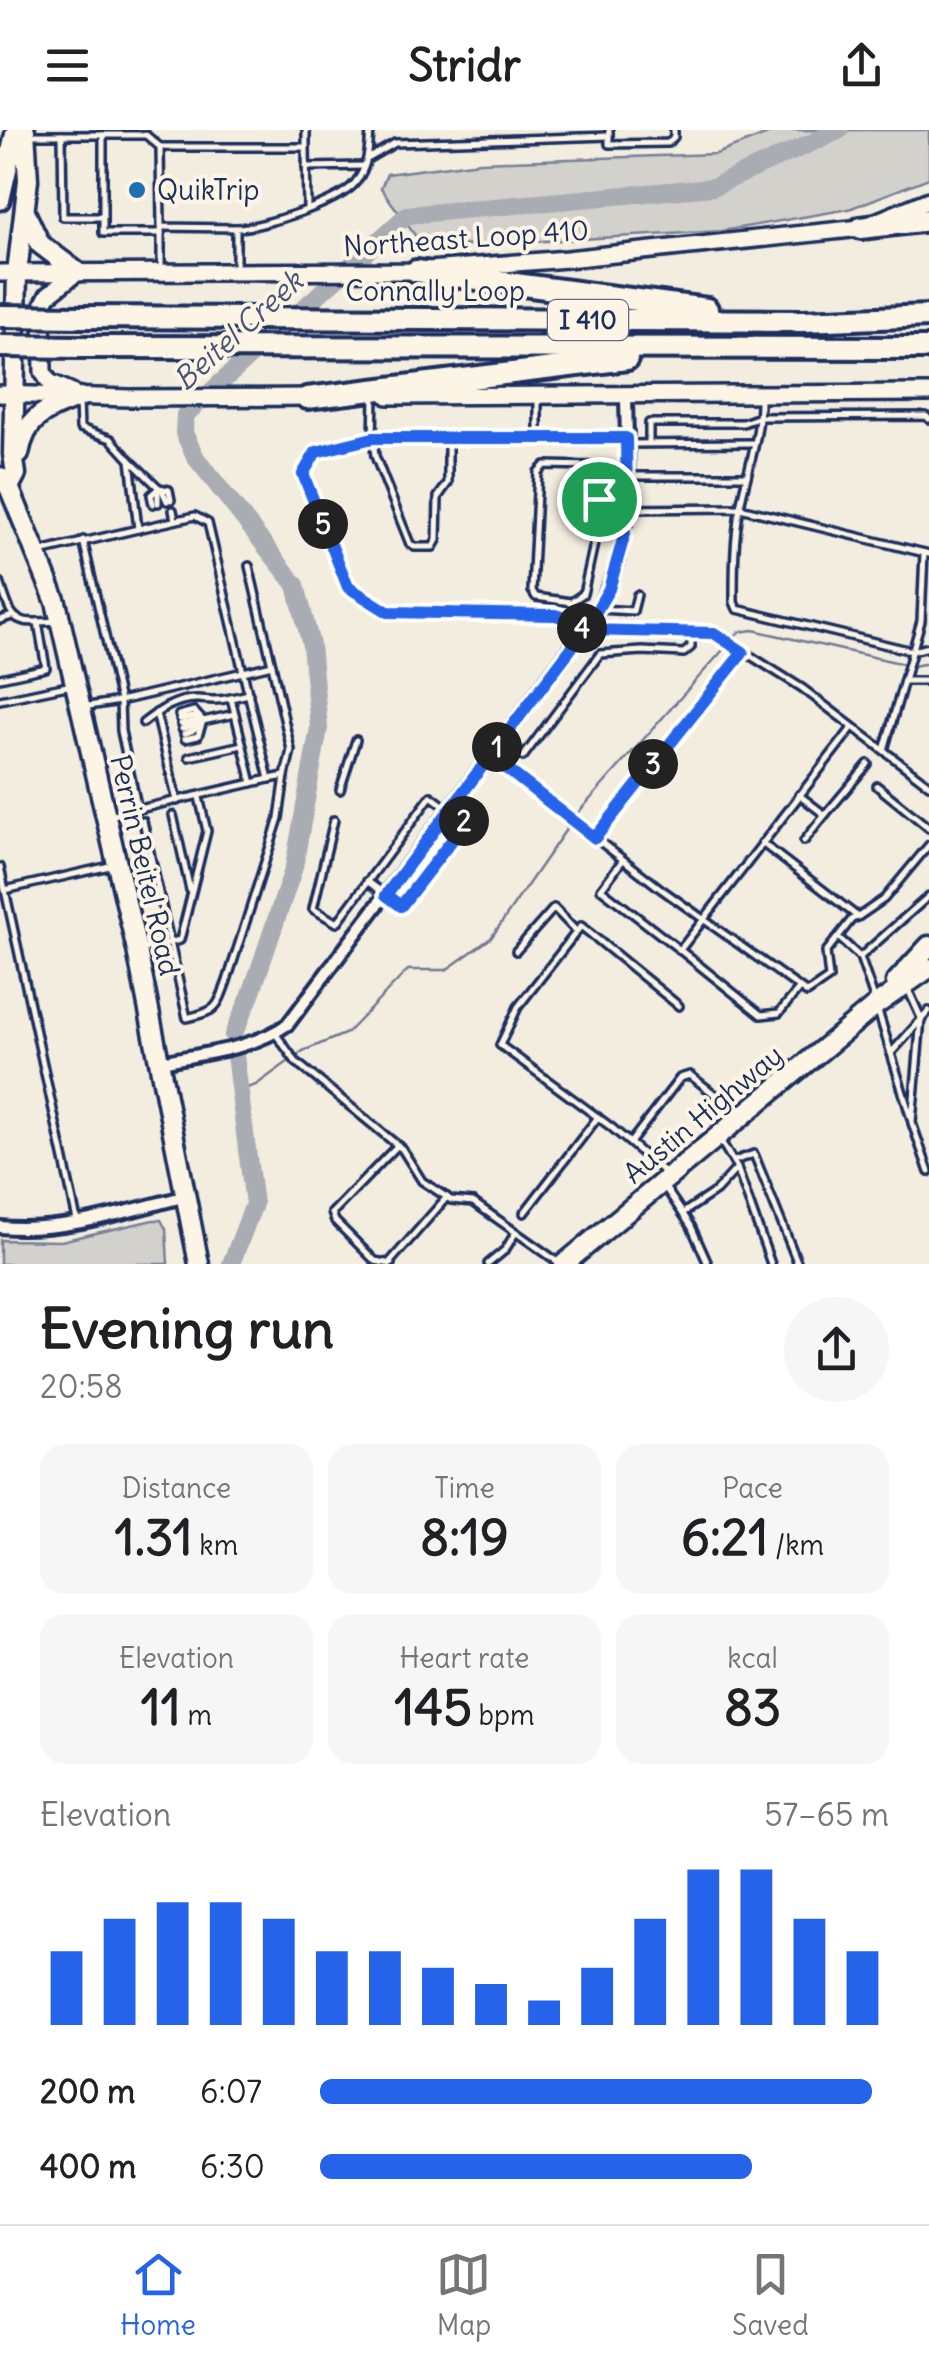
<!DOCTYPE html>
<html lang="en">
<head>
<meta charset="utf-8">
<style>
	:root { --surface:#fff; --page:#f6f6f6; --text:#202124; --muted:#757577; --line:#e0e0e0; --accent:#2563eb }
	body { margin:0; font-family:Delius,sans-serif; background:var(--page); color:var(--text); height:100vh; display:flex; flex-direction:column; font-size:38px; white-space:nowrap }
	* { box-sizing:border-box; margin:0 }
	p { font-size:32px; color:var(--muted) }
	.icon { flex:none; width:55px; height:55px; fill:none; stroke:currentColor; stroke-width:2; stroke-linecap:round; stroke-linejoin:round }
	.map { position:relative; height:1134px; overflow:hidden }
	.sheet { display:flex; flex-direction:column; background:var(--surface); flex:1 }
	.sheet>* { flex:none }
	.pin { position:absolute; display:grid; place-items:center; width:85px; height:85px; color:#fff; margin:-42px; border:5px solid #fff; border-radius:50%; box-shadow:0 2px 10px #0007 }
	.km { position:absolute; width:50px; height:50px; margin:-25px; border-radius:50%; background:#222; color:#fff; font-size:28px; line-height:50px; text-align:center }
	.round { display:grid; place-items:center; flex:none; width:105px; height:105px; border-radius:52px; background:var(--page) }
	.summary { display:flex; align-items:center; justify-content:space-between; height:170px; padding:0 40px }
	h1 { font-size:55px; font-weight:700; line-height:75px }
	.figures { display:grid; grid-template-columns:repeat(3,1fr); gap:15px; height:170px; padding:10px 40px }
	.figures div { display:grid; align-content:center; border-radius:25px; background:var(--page); text-align:center }
	.figures b { font-size:50px; font-weight:700 }
	.figures small { font-size:28px; font-weight:400 }
	.figures p { font-size:28px }
	.chart { height:280px; padding:20px 40px }
	.chart p { display:flex; justify-content:space-between }
	.chart svg { width:100%; height:180px; margin-top:10px; stroke:var(--accent); stroke-width:6 }
	ul { padding:0 40px; list-style:none; font-size:32px }
	li { display:grid; grid-template-columns:160px 120px 1fr; align-items:center; height:75px }
	li i { height:25px; border-radius:12px; background:var(--accent) }
	header { display:flex; justify-content:space-between; align-items:center; height:130px; padding:0 40px; background:var(--surface); font-size:45px; font-weight:700 }
	.tabs { display:flex; justify-content:space-around; align-items:center; height:140px; border-top:2px solid var(--line); background:var(--surface); font-size:28px; color:var(--muted) }
	.tabs a { display:grid; justify-items:center; gap:5px }
	.tabs .active { color:var(--accent) }
	.map>svg:first-child { display:block }
	.green { fill:#d3d1cc; stroke:#778095; stroke-width:2.5 }
	.lines { fill:none; stroke-linecap:round; stroke-linejoin:round }
	.stream { stroke:#707a91; stroke-width:2.5 }
	.river { stroke:#a9acb3; stroke-width:18 }
	.lane-casing { stroke:#1b2f5e; stroke-width:12 }
	.street-casing { stroke:#1b2f5e; stroke-width:18 }
	.secondary-casing { stroke:#1b2f5e; stroke-width:22 }
	.primary-casing { stroke:#1b2f5e; stroke-width:25 }
	.highway-casing { stroke:#1b2f5e; stroke-width:28 }
	.lane { stroke:#fcf5e5; stroke-width:5 }
	.street { stroke:#fcf5e5; stroke-width:10 }
	.secondary { stroke:#fcf5e5; stroke-width:15 }
	.primary { stroke:#fcf5e5; stroke-width:18 }
	.highway { stroke:#fcf5e5; stroke-width:20 }
	.highway-bridge-casing { stroke:#1b2f5e; stroke-width:28; stroke-linecap:butt }
	.highway-bridge { stroke:#fcf5e5; stroke-width:20 }
	.route-casing { stroke:#fff; stroke-width:20 }
	.route { stroke:#2563eb; stroke-width:12 }
	.poi-dot { fill:#1f6fb2; stroke:#fcf5e5; stroke-width:4 }
	.labels { text-anchor:middle; dominant-baseline:central; stroke-width:8; stroke-linejoin:round; paint-order:stroke }
	.shield { fill:#fcf5e5; stroke:#5e6a86; stroke-width:2.5 }
	.shield-label { font-size:25px; font-weight:bold; fill:#1b2f5e }
	.poi-label { font-size:28px; fill:#1b2f5e; stroke:#fcf5e5; text-anchor:start }
	.street-label { font-size:28px; fill:#1b2f5e; stroke:#fcf5e5 }
	.water-label { font-size:30px; font-style:italic; fill:#465478; stroke:#fcf5e5 }
</style>
</head>
<body>
<header><svg class="icon" aria-label="menu" viewBox="0 0 24 24"><path d="M4 6h16M4 12h16M4 18h16"/></svg>Stridr<svg class="icon" aria-label="share" viewBox="0 0 24 24"><path d="M12 15V3M7 8l5-5 5 5M5 13v7h14v-7"/></svg></header>
<div class="map">
<svg width="929" height="1134" viewBox="0 0 929 1134">
	<rect width="100%" height="100%" fill="#f3ede0"/>
	<filter id="ink" filterUnits="userSpaceOnUse"><feTurbulence type="fractalNoise" baseFrequency=".01" numOctaves="2"/><feDisplacementMap in="SourceGraphic" scale="20" xChannelSelector="R" yChannelSelector="G"/><feConvolveMatrix kernelMatrix="1 2 1 2 8 2 1 2 1" color-interpolation-filters="sRGB"/></filter>
	<g filter="url(#ink)">
		<g class="green">
			<polygon points="778,0 929,0 929,48 849,79 722,101 424,118 381,58 387,44 480,32 716,24"/>
			<polygon points="153,1090 161,1090 166,1099 168,1134 0,1134 0,1110 61,1111"/>
		</g>
		<g class="lines">
			<polyline class="stream" points="238,961 256,955 303,921 347,903 408,840 446,840 491,808 576,685 739,502 753,500 913,536 929,533"/>
			<g class="river">
				<polyline points="233,905 250,867 294,737 319,598 311,515 296,455 196,328 184,303 185,285 407,85 713,57 840,0"/>
				<polyline points="231,1134 254,1074 235,925"/>
			</g>
			<g class="lane-casing">
				<g id="lane">
					<polyline points="609,0 609,14 668,13 674,7 674,0"/>
					<polyline points="28,5 146,5 160,17 161,97 236,98"/>
					<polyline points="62,5 63,87 103,87"/>
					<polyline points="103,5 103,103 161,103"/>
					<polyline points="160,17 306,17 307,78"/>
					<polyline points="306,17 306,0"/>
					<polyline points="369,28 395,13 609,6"/>
					<polyline points="306,37 363,36"/>
					<polyline points="161,100 161,139"/>
					<path d="M236,139V98C261,98 340,72 355,53C368,38 369,19 370,0"/>
					<polyline points="374,267 373,308 315,322 303,344 348,457 388,482 555,485 569,489 585,500 714,503 802,558 929,655"/>
					<path d="M760,267C761,304 747,340 740,377C734,408 734,440 734,472L737,479L912,521L929,517"/>
					<polyline points="448,308 448,353 438,367 437,410 433,417 415,417 410,414 375,326 373,308 538,308 538,268"/>
					<polyline points="538,308 625,307"/>
					<polyline points="649,313 649,293 743,293 760,287 926,286 929,289"/>
					<polyline points="629,314 753,313"/>
					<polyline points="130,330 159,358 169,360 171,370"/>
					<polyline points="630,346 747,346"/>
					<polyline points="162,360 167,371"/>
					<polyline points="158,361 158,373"/>
					<polyline points="153,374 151,365 159,358"/>
					<polyline points="627,379 740,378 929,424"/>
					<polyline points="173,380 175,390"/>
					<polyline points="138,399 195,386 208,393 243,542 120,571 121,601 138,680"/>
					<polyline points="597,400 599,369"/>
					<polyline points="624,403 597,400 583,464 571,472 536,467 532,461 538,342 545,335 593,336 599,343 599,369 624,371"/>
					<polyline points="83,410 120,571 83,577"/>
					<polyline points="40,422 138,399 130,330 111,309 80,298 79,270"/>
					<path d="M0,452C13,492 12,494 56,491"/>
					<polyline points="599,479 633,481 637,465"/>
					<polyline points="0,490 12,486"/>
					<polyline points="272,535 291,620 285,646"/>
					<polyline points="0,548 46,538 38,492"/>
					<polyline points="904,551 929,551"/>
					<polyline points="249,564 231,568 252,653"/>
					<polyline points="0,570 72,555"/>
					<polyline points="156,583 177,671"/>
					<polyline points="179,585 194,581 203,591 235,584"/>
					<polyline points="180,589 194,587 201,590"/>
					<path d="M143,593C158,581 177,568 198,569C210,570 217,571 231,568"/>
					<polyline points="181,594 200,591"/>
					<polyline points="182,599 201,593"/>
					<polyline points="184,604 199,598"/>
					<polyline points="185,609 198,606 203,591"/>
					<polyline points="501,611 523,627 600,524 642,521 684,523 691,517 691,502"/>
					<polyline points="884,620 921,491 924,423"/>
					<polyline points="189,627 242,615"/>
					<polyline points="491,627 661,759 807,863 829,848 826,822 852,789 858,787 762,713"/>
					<polyline points="877,656 929,698"/>
					<polyline points="340,660 356,610"/>
					<polyline points="799,665 825,685 868,634"/>
					<polyline points="173,685 190,760"/>
					<polyline points="109,686 269,649 243,542 272,535 249,436"/>
					<polyline points="334,690 313,779 337,793 431,666 466,692 401,776 367,751"/>
					<path d="M143,691L187,888C216,881 217,879 227,851L279,688L285,646L269,649"/>
					<polyline points="595,708 743,522"/>
					<polyline points="804,711 825,685"/>
					<polyline points="622,731 601,759 680,820 852,598"/>
					<polyline points="0,737 5,760"/>
					<polyline points="858,787 884,769 929,715"/>
					<polyline points="838,807 860,827 875,871"/>
					<polyline points="140,820 180,810 207,701 199,667"/>
					<polyline points="680,820 761,885 779,883 799,859"/>
					<polyline points="516,821 554,778 576,801"/>
					<polyline points="860,827 929,766"/>
					<polyline points="878,881 912,992 921,888 907,857"/>
					<polyline points="275,903 296,932 402,1019 422,1051 451,1070 473,1072 558,1132"/>
					<polyline points="891,923 929,881"/>
					<polyline points="912,993 929,1042"/>
					<polyline points="719,1008 737,1038 771,1134"/>
					<polyline points="630,1013 680,948 690,945 741,985"/>
					<polyline points="734,1031 754,1024 798,1134"/>
					<polyline points="664,1042 611,997 500,915 518,877 581,796 679,876"/>
					<polyline points="664,1056 691,1096 708,1134"/>
					<polyline points="524,1083 598,987"/>
					<polyline points="683,1083 716,1061 737,1038"/>
					<polyline points="77,1090 5,760 114,735"/>
					<polyline points="390,1132 447,1067"/>
					<polyline points="391,1134 375,1131 335,1091 332,1083 398,1015"/>
					<polyline points="488,1134 505,1120 516,1102"/>
				</g>
			</g>
			<g class="street-casing">
				<g id="street">
					<path d="M161,932C204,923 251,920 288,894L588,495C637,422 627,348 626,265"/>
					<path d="M0,1097C63,1103 126,1081 187,1066"/>
				</g>
			</g>
			<g class="secondary-casing">
				<g id="secondary">
					<polyline points="0,143 416,141 567,129 861,98 929,70"/>
					<polyline points="72,262 49,252 43,242 42,177 48,165 76,143"/>
					<polyline points="0,264 129,268 315,267"/>
					<polyline points="388,266 929,263"/>
				</g>
			</g>
			<g class="primary-casing">
				<g id="primary">
					<polyline points="0,70 16,0"/>
					<polyline points="26,84 40,114 77,142"/>
					<path d="M19,324C26,285 47,280 80,267"/>
					<polyline points="0,347 9,357 56,472 137,820 199,1134"/>
					<polyline points="9,357 16,344 13,324 17,143 28,50 25,0"/>
					<polyline points="896,852 929,816"/>
					<polyline points="564,1134 876,875 929,838"/>
				</g>
			</g>
			<g class="highway-casing">
				<g id="highway">
					<polyline points="861,98 929,90"/>
					<polyline points="416,141 707,179"/>
					<polyline points="80,187 803,191 929,186"/>
					<polyline points="79,217 929,218"/>
					<polyline points="307,268 627,229"/>
				</g>
			</g>
			<use href="#lane" class="lane"/>
			<use href="#street" class="street"/>
			<use href="#secondary" class="secondary"/>
			<use href="#primary" class="primary"/>
			<use href="#highway" class="highway"/>
			<g class="highway-bridge-casing">
				<g id="highway-bridge">
					<polyline points="0,186 80,187"/>
					<polyline points="0,216 79,217"/>
				</g>
			</g>
			<use href="#highway-bridge" class="highway-bridge"/>
		</g>
	</g>
	<g class="lines" filter="url(#ink)">
		<g class="route-casing">
			<polyline id="route" points="599,369 597,400 625,403 609,459 588,495 585,500 501,611 490,626 386,765 401,776 466,692 450,680 490,626 595,708 743,522 714,503 585,500 569,489 555,485 388,482 348,457 303,344 316,322 373,308 626,308 627,371 599,369"/>
		</g>
		<use href="#route" class="route"/>
	</g>
	<circle class="poi-dot" cx="137" cy="60" r="10"/>
	<g class="labels">
		<rect class="shield" x="548" y="170" width="80" height="40" rx="8"/>
		<g class="shield-label">
			<text x="588" y="190">I 410</text>
		</g>
		<g class="poi-label">
			<text x="157" y="60">QuikTrip</text>
		</g>
		<g class="street-label">
			<text transform="translate(466 108) rotate(-4)">Northeast Loop 410</text>
			<text x="435" y="161">Connally Loop</text>
			<text transform="translate(145 735) rotate(77)">Perrin Beitel Road</text>
			<text transform="translate(703 984) rotate(-40)">Austin Highway</text>
		</g>
		<g class="water-label">
			<text transform="translate(238 200) rotate(-42)">Beitel Creek</text>
		</g>
	</g>
</svg>
<div class="pin" style="left:599px;top:369px;background:#1e9e55"><svg class="icon" aria-label="arrive" viewBox="0 0 24 24"><path d="M6 21V4h12l-3 4 3 4H6"/></svg></div>
<b class="km" style="left:497px;top:617px">1</b>
<b class="km" style="left:464px;top:691px">2</b>
<b class="km" style="left:653px;top:634px">3</b>
<b class="km" style="left:582px;top:498px">4</b>
<b class="km" style="left:323px;top:394px">5</b>
</div>
<section class="sheet">
<div class="summary"><div><h1>Evening run</h1><p>20:58</p></div><a class="round"><svg class="icon" aria-label="share" viewBox="0 0 24 24"><path d="M12 15V3M7 8l5-5 5 5M5 13v7h14v-7"/></svg></a></div>
<div class="figures">
<div><p>Distance</p><b>1.31<small> km</small></b></div>
<div><p>Time</p><b>8:19</b></div>
<div><p>Pace</p><b>6:21<small> /km</small></b></div>
</div>
<div class="figures">
<div><p>Elevation</p><b>11<small> m</small></b></div>
<div><p>Heart rate</p><b>145<small> bpm</small></b></div>
<div><p>kcal</p><b>83</b></div>
</div>
<div class="chart"><p><span>Elevation</span>57–65 m</p>
<svg viewBox="0 0 160 44" preserveAspectRatio="none"><path d="M5 44V26M15 44V18M25 44V14M35 44V14M45 44V18M55 44V26M65 44V26M75 44V30M85 44V34M95 44V38M105 44V30M115 44V18M125 44V6M135 44V6M145 44V18M155 44V26"/></svg>
</div>
<ul>
<li><b>200 m</b>6:07<i style="width:97%"></i></li>
<li><b>400 m</b>6:30<i style="width:76%"></i></li>
</ul>
</section>
<nav class="tabs">
<a class="active"><svg class="icon" aria-label="home" viewBox="0 0 24 24"><path d="M3 11l9-7 9 7M6 9v11h12V9"/></svg>Home</a>
<a><svg class="icon" aria-label="map" viewBox="0 0 24 24"><path d="M3 6l6-2 6 2 6-2v14l-6 2-6-2-6 2zM9 4v14M15 6v14"/></svg>Map</a>
<a><svg class="icon" aria-label="saved" viewBox="0 0 24 24"><path d="M7 4h10v16l-5-4-5 4z"/></svg>Saved</a>
</nav>
</body>
</html>
